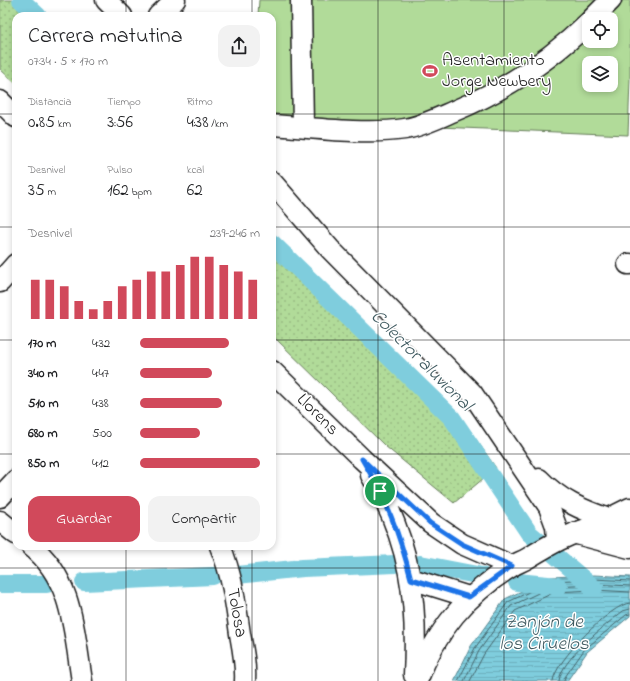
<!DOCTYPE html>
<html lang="es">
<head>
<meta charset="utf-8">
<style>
	:root { --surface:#fff; --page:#f2f2f2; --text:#202124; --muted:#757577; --accent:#d1495b }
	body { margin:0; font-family:"Indie Flower",sans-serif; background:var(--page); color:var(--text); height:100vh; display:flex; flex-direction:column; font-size:15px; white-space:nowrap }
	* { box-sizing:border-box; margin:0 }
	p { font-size:13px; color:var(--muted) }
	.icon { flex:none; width:22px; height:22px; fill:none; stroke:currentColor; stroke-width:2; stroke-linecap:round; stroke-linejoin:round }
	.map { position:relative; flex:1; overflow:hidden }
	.panel { position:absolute; left:12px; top:12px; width:264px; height:538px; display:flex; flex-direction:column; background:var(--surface); border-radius:12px; box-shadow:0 2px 6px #0003 }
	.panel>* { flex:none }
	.fabs { position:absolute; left:582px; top:12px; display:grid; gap:8px }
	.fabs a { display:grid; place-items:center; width:36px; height:36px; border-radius:8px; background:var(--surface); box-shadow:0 2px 6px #0003; font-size:20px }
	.pin { position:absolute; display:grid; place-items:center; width:34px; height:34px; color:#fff; margin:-17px; border:2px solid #fff; border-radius:50%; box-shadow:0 1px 4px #0007 }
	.round { display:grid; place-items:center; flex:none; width:42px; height:42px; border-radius:12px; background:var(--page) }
	.overview { display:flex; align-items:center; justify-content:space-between; height:68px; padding:0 16px }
	h1 { font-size:22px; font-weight:600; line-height:30px }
	.metrics { display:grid; grid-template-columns:repeat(3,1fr); gap:6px; height:68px; padding:4px 16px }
	.metrics div { display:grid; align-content:center }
	.metrics b { font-size:17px; font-weight:600 }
	.metrics small { font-size:11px; font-weight:400 }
	.metrics p { font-size:11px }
	.chart { height:112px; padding:8px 16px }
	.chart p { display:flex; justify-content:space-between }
	.chart svg { width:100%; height:72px; margin-top:4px; stroke:var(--accent); stroke-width:6 }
	.action { display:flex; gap:8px; margin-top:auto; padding:8px 16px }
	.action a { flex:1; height:46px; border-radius:12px; background:var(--accent); color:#fff; font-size:16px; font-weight:600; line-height:46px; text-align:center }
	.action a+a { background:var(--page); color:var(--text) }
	ul { padding:0 16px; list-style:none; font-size:13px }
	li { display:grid; grid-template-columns:64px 48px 1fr; align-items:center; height:30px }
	li i { height:10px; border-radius:5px; background:var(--accent) }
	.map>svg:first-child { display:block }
	.grass { fill:url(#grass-dots); stroke:#667c5a }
	.pitch { fill:#b1db99; stroke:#667c5a; fill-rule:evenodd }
	.water { fill:url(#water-rules); stroke:#578690 }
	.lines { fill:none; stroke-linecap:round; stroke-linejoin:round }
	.shore { stroke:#446369; stroke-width:1 }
	.canal { stroke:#7fcddd; stroke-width:18 }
	.minor-casing { stroke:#1c1c1c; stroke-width:23 }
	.major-casing { stroke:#1c1c1c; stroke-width:25 }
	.minor { stroke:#fff; stroke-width:20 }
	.major { stroke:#fff; stroke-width:22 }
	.route-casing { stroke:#fff; stroke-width:8 }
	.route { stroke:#1a73e8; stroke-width:5 }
	.grid { fill:none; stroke:#1c1c1c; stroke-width:1; stroke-opacity:0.55 }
	.labels { text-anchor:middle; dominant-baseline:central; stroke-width:3; stroke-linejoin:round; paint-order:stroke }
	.poi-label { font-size:18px; fill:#1c1c1c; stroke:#fff; text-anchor:start }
	.street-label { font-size:18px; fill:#1c1c1c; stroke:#fff }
	.water-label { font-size:19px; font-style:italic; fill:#3f5a60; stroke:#fff }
</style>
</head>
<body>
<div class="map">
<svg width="630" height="681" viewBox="0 0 630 681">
	<defs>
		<pattern id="grass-dots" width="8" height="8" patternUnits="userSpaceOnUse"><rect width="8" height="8" fill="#b1db99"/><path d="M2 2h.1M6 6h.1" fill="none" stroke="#98bb83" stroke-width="1.8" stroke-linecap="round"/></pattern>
		<pattern id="water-rules" width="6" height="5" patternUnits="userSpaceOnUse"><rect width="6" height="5" fill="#7fcddd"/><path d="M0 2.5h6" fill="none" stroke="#6dafbd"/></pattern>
	</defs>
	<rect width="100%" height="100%" fill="#fff"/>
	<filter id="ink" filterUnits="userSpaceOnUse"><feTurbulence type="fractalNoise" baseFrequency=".025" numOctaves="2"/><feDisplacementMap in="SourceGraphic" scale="8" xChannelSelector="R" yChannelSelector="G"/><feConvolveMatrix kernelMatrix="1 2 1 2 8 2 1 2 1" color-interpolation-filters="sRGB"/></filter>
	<g filter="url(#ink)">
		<g class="grass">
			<polygon points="0,0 12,0 29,16 16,16 16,84 0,69"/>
			<polygon points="272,242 462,419 496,468 454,503 385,446 272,335"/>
		</g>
		<path class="pitch" d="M259,0H630V80L628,135L272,120V16H258ZM589,19H611V41H589ZM589,63H611V85H589Z"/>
		<polygon class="water" points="594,575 630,577 630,616 587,652 567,681 454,681 471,646 505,599 551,577"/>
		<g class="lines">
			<g class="shore">
				<polyline points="458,681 475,648 508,602 552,581 594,579 630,581"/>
				<polyline points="464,681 479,651 511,606 553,586 594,584 630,586"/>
				<polyline points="470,681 484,654 515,611 555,592 594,590 630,592"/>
				<path d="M553,681C554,662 612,603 630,603"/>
				<path d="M559,681C560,660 607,624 623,611L630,609"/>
				<polyline points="564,681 565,677 584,650 626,615 630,614"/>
			</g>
			<g class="canal">
				<polyline points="21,0 38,16"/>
				<polyline points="272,243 452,418 529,533 594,588"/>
				<polyline points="420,564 482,576"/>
				<polyline points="237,575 303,568 395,564"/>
				<polyline points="84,582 213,576"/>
				<polyline points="517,582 558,586"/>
				<polyline points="0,584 47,584"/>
			</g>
			<g class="minor-casing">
				<g id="minor">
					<polyline points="106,0 122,16"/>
					<polyline points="301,0 303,127"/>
					<polyline points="158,16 175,0"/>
					<polyline points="592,19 611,0"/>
					<polyline points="0,101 16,117"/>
					<path d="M272,125C312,128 367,135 405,129C422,126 438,118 454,111C505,90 549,61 589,22"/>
					<polyline points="272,182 330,249 472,393 549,507 556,526 557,540"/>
					<polyline points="628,264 630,264"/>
					<polyline points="0,282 16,264"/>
					<polyline points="272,371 362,459 431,523 462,544 512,566"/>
					<path d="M371,475C410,540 418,601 414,675"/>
					<path d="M539,479C559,500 582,510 609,519"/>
					<polyline points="0,497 16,480"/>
					<polyline points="0,521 16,534"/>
					<path d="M31,546C73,579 74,632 82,681"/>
					<path d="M220,546C232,574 236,605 240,634C243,650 246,665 245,681"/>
					<polyline points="411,579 469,597"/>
					<path d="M417,681C437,629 465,596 512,566C517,563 523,561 528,558C549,545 570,533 594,527C605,524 619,527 630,528"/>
				</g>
			</g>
			<g class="major-casing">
				<g id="major">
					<polyline points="594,527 630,509"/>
					<polyline points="577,533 630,547"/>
				</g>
			</g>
			<use href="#minor" class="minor"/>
			<use href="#major" class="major"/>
		</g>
	</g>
	<g class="lines" filter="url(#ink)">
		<g class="route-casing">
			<path id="route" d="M362,459L430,523L462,544L512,566L469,597L411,579C399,532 387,501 362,459Z"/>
		</g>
		<use href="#route" class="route"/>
	</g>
	<path class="grid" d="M126,0V16M252,0V16M378,0V681M504,0V681M0,114H16M272,114H630M0,227H16M272,227H630M0,340H16M272,340H630M0,454H16M272,454H630M126,546V681M252,546V681M0,568H630"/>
	<defs>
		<g id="stadium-bare" transform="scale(1.2)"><path d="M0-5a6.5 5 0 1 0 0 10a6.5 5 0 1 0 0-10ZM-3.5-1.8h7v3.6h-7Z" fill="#d1495b" stroke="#fff" stroke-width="2.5" paint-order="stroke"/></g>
	</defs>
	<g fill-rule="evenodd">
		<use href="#stadium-bare" x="430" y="71"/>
	</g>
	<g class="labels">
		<g class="poi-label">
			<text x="442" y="61">Asentamiento<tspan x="442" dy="21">Jorge Newbery</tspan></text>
		</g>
		<g class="street-label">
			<text transform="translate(317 415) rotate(45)">Llorens</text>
			<text transform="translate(236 613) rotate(80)">Tolosa</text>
		</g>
		<g class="water-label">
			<text transform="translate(421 361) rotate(45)">Colector aluvional</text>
			<text x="544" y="622">Zanjón de<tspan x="544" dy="22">los Ciruelos</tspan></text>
		</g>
	</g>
</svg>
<div class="fabs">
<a><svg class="icon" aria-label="locate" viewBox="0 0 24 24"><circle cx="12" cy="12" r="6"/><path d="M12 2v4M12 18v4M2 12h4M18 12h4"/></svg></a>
<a><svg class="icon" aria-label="layers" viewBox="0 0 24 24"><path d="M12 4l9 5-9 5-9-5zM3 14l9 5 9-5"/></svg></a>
</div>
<div class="pin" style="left:380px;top:491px;background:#1e9e55"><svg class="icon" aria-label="arrive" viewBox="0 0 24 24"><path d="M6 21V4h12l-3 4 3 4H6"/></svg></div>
<section class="panel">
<div class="overview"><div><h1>Carrera matutina</h1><p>07:34 · 5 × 170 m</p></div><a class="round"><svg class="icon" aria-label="share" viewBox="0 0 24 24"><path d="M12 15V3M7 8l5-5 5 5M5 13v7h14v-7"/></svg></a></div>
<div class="metrics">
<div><p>Distancia</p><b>0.85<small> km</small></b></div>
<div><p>Tiempo</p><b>3:56</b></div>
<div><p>Ritmo</p><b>4:38<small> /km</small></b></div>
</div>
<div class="metrics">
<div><p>Desnivel</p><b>35<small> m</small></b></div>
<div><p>Pulso</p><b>162<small> bpm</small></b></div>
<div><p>kcal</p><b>62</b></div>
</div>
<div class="chart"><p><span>Desnivel</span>239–246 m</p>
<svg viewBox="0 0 160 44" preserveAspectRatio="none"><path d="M5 44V20M15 44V20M25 44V24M35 44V33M45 44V38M55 44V33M65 44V24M75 44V20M85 44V15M95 44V15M105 44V11M115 44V6M125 44V6M135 44V11M145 44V15M155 44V20"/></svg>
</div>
<ul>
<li><b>170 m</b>4:32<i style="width:74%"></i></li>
<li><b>340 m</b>4:47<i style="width:60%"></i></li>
<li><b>510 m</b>4:38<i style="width:68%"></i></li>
<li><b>680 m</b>5:00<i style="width:50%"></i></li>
<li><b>850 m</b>4:12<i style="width:100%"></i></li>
</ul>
<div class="action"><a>Guardar</a><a>Compartir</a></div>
</section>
</div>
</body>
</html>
